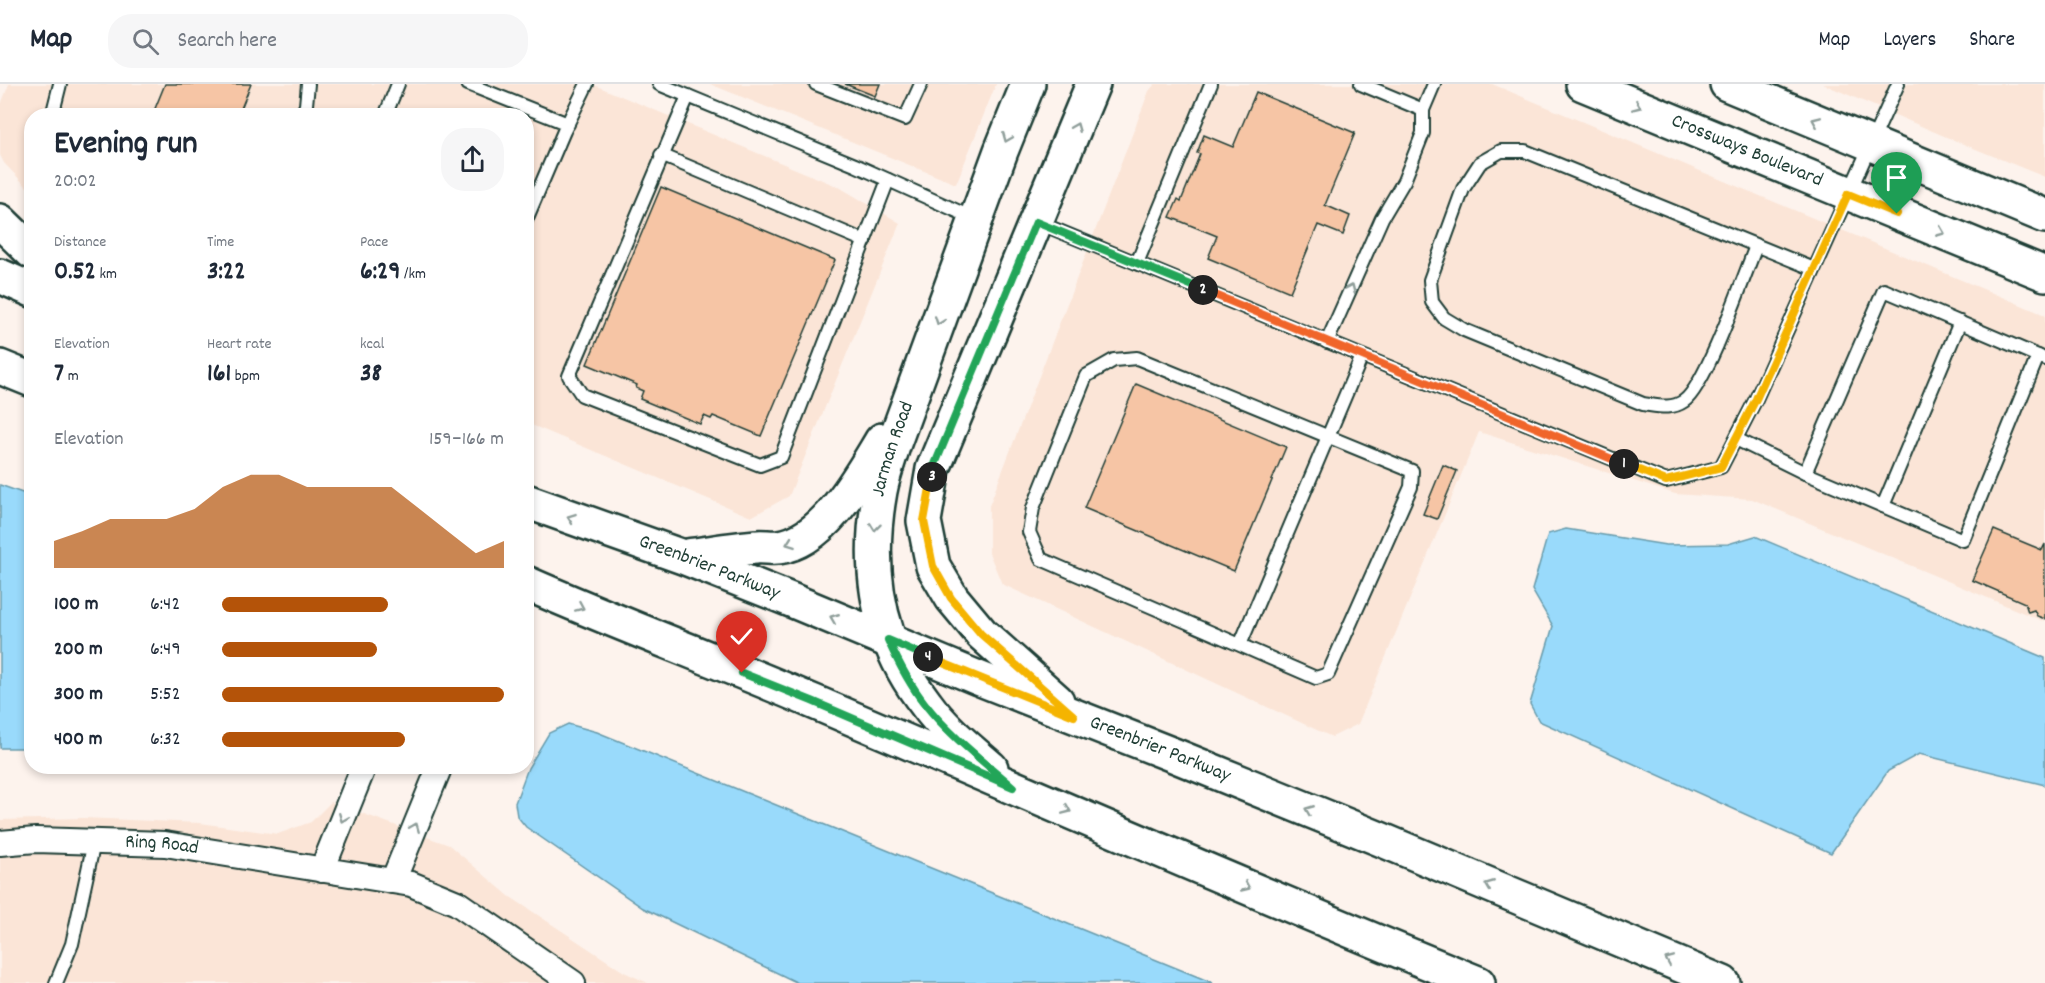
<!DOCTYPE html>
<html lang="en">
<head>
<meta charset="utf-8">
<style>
	:root { --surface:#fff; --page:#f6f6f7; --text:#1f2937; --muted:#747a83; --line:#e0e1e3; --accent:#b45309 }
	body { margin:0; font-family:Dekko,sans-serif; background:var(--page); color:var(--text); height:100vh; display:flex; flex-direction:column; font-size:22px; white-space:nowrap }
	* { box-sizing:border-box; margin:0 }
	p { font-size:20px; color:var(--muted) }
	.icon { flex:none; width:33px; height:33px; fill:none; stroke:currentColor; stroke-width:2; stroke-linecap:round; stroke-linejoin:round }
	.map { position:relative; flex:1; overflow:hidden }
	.drawer { position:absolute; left:24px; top:24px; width:510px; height:666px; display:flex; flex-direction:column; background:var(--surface); border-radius:24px; box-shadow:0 3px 9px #0003 }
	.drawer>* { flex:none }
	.pin { position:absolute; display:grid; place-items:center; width:51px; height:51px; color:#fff; margin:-62px -26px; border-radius:50% 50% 50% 0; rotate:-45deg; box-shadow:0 0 6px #0007 }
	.pin .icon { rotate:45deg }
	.km { position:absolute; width:30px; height:30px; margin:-15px; border-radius:50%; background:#222; color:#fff; font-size:16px; line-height:30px; text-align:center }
	.round { display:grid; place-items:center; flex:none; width:63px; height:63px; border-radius:24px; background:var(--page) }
	.overview { display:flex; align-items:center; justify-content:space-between; height:102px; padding:0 30px }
	h1 { font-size:33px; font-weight:700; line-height:45px }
	.stats { display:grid; grid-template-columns:repeat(3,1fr); gap:9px; height:102px; padding:6px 30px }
	.stats div { display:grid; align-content:center }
	.stats b { font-size:26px; font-weight:700 }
	.stats small { font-size:16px; font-weight:400 }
	.stats p { font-size:16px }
	.chart { height:168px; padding:12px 30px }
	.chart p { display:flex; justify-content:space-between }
	.chart svg { width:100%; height:108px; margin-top:6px; fill:var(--accent); opacity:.7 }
	ul { padding:0 30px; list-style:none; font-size:20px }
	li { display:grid; grid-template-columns:96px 72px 1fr; align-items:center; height:45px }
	li i { height:15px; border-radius:8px; background:var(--accent) }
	header { display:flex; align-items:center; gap:36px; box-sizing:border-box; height:84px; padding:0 30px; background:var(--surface); border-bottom:2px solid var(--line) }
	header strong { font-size:28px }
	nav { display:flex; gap:33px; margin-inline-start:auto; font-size:21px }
	.search { width:420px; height:54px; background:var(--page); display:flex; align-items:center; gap:15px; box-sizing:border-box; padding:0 21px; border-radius:24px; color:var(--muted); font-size:22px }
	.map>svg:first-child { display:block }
	.built { fill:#fbe5d7 }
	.water { fill:#99dafb; stroke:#689bab; stroke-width:1.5 }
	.building { fill:#f6c5a5; stroke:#1f3d34; stroke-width:1.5 }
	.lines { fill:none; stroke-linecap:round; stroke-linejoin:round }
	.lane-casing { stroke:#1f3d34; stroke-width:16 }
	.street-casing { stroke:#1f3d34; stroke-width:28 }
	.secondary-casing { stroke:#1f3d34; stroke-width:38 }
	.lane { stroke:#fff; stroke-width:12 }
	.street { stroke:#fff; stroke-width:24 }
	.secondary { stroke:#fff; stroke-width:33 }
	.oneway { stroke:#8f9e9a }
	.split-1-casing { stroke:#fff; stroke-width:12 }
	.split-2-casing { stroke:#fff; stroke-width:12 }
	.split-3-casing { stroke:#fff; stroke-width:12 }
	.split-4-casing { stroke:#fff; stroke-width:12 }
	.split-5-casing { stroke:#fff; stroke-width:12 }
	.split-1 { stroke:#f5b400; stroke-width:8 }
	.split-2 { stroke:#f0652b; stroke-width:8 }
	.split-3 { stroke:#22a559; stroke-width:8 }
	.split-4 { stroke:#f5b400; stroke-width:8 }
	.split-5 { stroke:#22a559; stroke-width:8 }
	.labels { text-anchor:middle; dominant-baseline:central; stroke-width:4.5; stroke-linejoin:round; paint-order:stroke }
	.street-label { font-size:20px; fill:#1f3d34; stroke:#fff }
</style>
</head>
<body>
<header>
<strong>Map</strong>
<div class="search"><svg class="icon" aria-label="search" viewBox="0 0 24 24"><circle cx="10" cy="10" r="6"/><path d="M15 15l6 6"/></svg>Search here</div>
<nav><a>Map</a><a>Layers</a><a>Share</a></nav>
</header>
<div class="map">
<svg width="2045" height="899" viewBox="0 0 2045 899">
	<rect width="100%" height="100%" fill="#fdf3ed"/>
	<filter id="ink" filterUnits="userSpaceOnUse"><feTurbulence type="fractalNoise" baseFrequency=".0167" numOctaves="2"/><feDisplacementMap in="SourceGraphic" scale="12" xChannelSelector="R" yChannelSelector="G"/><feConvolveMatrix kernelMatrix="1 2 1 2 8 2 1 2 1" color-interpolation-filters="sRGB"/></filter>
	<g filter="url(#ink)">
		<g class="built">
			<polygon points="9,0 592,0 839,103 900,139 789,412 751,433 527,339 526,32 32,32 31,105 27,103 4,79 0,71 0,23"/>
			<polygon points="710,0 996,0 956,100"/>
			<polygon points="1155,0 1492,0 2045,231 2045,538 1752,415 1675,410 1479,348 1358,640 1332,653 1002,500 989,469 989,422 1149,7"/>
			<polygon points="1823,0 2045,0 2045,93 1951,55"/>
			<polygon points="331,718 449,761 509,812 624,888 648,899 0,899 0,736 83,734 200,739 278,750 311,738"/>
		</g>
		<g class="water">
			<polygon points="0,401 31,412 31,664 0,664"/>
			<polygon points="1566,445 1666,461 1728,460 1755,452 2045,574 2045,701 1919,670 1888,687 1831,769 1539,637 1530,620 1553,542 1532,506 1548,450"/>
			<polygon points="568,640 597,648 1213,899 798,899 643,824 526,743 517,732 515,719 528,684 549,649"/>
		</g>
		<g class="building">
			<polygon points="165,0 251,0 238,32 152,32"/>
			<polygon points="845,0 880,0 875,12"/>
			<polygon points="1256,8 1355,49 1325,121 1350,132 1343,151 1318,141 1290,208 1208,174 1217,152 1170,133 1178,115 1181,117 1200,70 1197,69 1204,51 1233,63"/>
			<polygon points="661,103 835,176 761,352 713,332 711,335 704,332 700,340 640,315 643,307 636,304 637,301 587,280"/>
			<polygon points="1136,300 1286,363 1234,487 1084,424"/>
			<polygon points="1443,381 1457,387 1437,435 1423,430"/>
			<polygon points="1994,446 2042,466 2045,460 2045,535 2037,532 2034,526 2028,528 2025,519 1972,496"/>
		</g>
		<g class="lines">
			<g class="lane-casing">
				<g id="lane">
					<polyline points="468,0 568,40"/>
					<polyline points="659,0 855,81 975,135"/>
					<polyline points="816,0 905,35 921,0"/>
					<polyline points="1361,0 1423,26"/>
					<polyline points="688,12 569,292 582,311 760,381 781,373 888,96"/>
					<polyline points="52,32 60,0"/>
					<polyline points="302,32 306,21 308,0"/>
					<polyline points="385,32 398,0"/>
					<polyline points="661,71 865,157"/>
					<polyline points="526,136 564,47 587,0"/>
					<polyline points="1037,138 1666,397 1721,383 1756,315 1898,0"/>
					<path d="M1756,162C1744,192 1706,302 1684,317C1671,326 1658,322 1643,320L1464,246L1444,234L1432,218L1430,196L1463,105L1480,79L1501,67H1525L1814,185"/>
					<polyline points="1137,179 1211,0"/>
					<polyline points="1327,258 1382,134 1404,97 1423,49 1423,26 1434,0"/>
					<polyline points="1736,355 1805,389 1884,206 2045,275"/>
					<polyline points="1805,389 1963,456 2038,272"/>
					<polyline points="1883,422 1960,238"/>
					<polyline points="1240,561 1316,594 1328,590 1411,403 1412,387 1137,274 1114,276 1086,292 1033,424 1029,448 1041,475 1240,561 1362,272"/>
					<polyline points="56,899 72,860 94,758"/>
				</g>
			</g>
			<g class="street-casing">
				<g id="street">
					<path id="s1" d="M0,759L36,756L165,760L411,800L457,819L573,899"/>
					<polyline points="322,786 364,682"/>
					<polyline points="393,797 440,682"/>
				</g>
			</g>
			<g class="secondary-casing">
				<g id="secondary">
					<path id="s2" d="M1583,0L2045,190"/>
					<polyline points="1727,0 2045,132"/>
					<polyline points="0,137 32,168"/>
					<polyline points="0,192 32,206"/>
					<polyline points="0,283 32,296"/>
					<path id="s3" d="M526,417L683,473L791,516L978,594L1176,672L1380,755L1723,899"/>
					<path d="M687,472C710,469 733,465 756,463C763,462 771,464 779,463C825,457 860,392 882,356"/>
					<path d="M526,499C621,541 719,577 814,618C1035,712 1255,809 1478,899"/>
					<polyline points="1057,617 982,550 952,514 933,482 924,437 933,385 1093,0"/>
					<path id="s4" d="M991,684C968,664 944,645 926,620C877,558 866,484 880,407C883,391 889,375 894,359L1001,67L1028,0"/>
				</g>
			</g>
			<use href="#lane" class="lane"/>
			<use href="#street" class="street"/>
			<use href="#secondary" class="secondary"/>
		</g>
		<defs><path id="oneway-chevron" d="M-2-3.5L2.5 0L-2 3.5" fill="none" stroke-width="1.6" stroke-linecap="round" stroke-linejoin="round" transform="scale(1.5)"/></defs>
		<g class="oneway">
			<use href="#oneway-chevron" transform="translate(1637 22) rotate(23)"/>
			<use href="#oneway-chevron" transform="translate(1816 37) rotate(-157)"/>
			<use href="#oneway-chevron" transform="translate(1076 43) rotate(-68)"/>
			<use href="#oneway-chevron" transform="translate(1007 54) rotate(112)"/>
			<use href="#oneway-chevron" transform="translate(1941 148) rotate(22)"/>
			<use href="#oneway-chevron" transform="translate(1351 204) rotate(-66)"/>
			<use href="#oneway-chevron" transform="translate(939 237) rotate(110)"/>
			<use href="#oneway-chevron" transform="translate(571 434) rotate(-160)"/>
			<use href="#oneway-chevron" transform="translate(875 443) rotate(97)"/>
			<use href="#oneway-chevron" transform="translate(790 459) rotate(160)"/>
			<use href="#oneway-chevron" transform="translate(580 523) rotate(24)"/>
			<use href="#oneway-chevron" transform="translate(834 534) rotate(-158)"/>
			<use href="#oneway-chevron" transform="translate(1067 726) rotate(23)"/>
			<use href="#oneway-chevron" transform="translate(1309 726) rotate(-158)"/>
			<use href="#oneway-chevron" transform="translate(343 734) rotate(112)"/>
			<use href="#oneway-chevron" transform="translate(415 743) rotate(-68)"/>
			<use href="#oneway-chevron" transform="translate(1489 801) rotate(-158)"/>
			<use href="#oneway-chevron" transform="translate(1246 803) rotate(24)"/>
			<use href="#oneway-chevron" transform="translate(1669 876) rotate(-157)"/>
		</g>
	</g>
	<g class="lines" filter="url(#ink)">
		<g class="split-1-casing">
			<polyline id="split-1" points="1624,380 1666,397 1721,383 1756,315 1848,110 1897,130"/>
		</g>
		<g class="split-2-casing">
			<polyline id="split-2" points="1203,206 1624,380"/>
		</g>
		<g class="split-3-casing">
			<polyline id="split-3" points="932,393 933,385 1036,138 1203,206"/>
		</g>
		<g class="split-4-casing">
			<polyline id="split-4" points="928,573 1074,632 981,550 951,514 933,482 924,437 932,393"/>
		</g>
		<g class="split-5-casing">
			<path id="split-5" d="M742,589L812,617L1013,703C983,677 950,652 925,620C910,601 898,578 888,556L928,573"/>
		</g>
		<use href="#split-1" class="split-1"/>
		<use href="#split-2" class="split-2"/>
		<use href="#split-3" class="split-3"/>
		<use href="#split-4" class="split-4"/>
		<use href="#split-5" class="split-5"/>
	</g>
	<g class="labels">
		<g class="street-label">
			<text stroke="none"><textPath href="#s2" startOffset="177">Crossways Boulevard</textPath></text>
			<text stroke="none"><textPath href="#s4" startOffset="360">Jarman Road</textPath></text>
			<text stroke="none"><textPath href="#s3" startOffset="195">Greenbrier Parkway</textPath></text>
			<text stroke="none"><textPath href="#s3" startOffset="681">Greenbrier Parkway</textPath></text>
			<text stroke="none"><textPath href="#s1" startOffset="162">Ring Road</textPath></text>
		</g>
	</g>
</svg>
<div class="pin" style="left:1897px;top:130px;background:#1e9e55"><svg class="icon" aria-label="arrive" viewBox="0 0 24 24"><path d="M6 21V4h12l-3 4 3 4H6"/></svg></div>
<div class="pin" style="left:742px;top:589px;background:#d93025"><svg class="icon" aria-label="check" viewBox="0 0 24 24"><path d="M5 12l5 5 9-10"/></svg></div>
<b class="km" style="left:1624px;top:380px">1</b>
<b class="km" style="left:1203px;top:206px">2</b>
<b class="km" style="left:932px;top:393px">3</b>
<b class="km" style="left:928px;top:573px">4</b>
<section class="drawer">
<div class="overview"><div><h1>Evening run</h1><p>20:02</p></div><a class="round"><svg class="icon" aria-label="share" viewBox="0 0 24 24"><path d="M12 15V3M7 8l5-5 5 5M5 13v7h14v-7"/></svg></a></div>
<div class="stats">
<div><p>Distance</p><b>0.52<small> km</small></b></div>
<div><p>Time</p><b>3:22</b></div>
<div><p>Pace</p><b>6:29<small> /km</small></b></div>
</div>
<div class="stats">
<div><p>Elevation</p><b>7<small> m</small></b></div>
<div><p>Heart rate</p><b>161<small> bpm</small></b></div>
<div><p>kcal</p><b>38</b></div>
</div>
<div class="chart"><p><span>Elevation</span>159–166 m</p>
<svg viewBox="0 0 160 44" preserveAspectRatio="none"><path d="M0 44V33L10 29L20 24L30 24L40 24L50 20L60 11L70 6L80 6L90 11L100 11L110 11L120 11L130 20L140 29L150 38L160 33V44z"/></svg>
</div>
<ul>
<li><b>100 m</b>6:42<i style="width:59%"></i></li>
<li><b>200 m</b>6:49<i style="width:55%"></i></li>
<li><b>300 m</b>5:52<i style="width:100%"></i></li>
<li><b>400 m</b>6:32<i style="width:65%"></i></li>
</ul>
</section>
</div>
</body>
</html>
